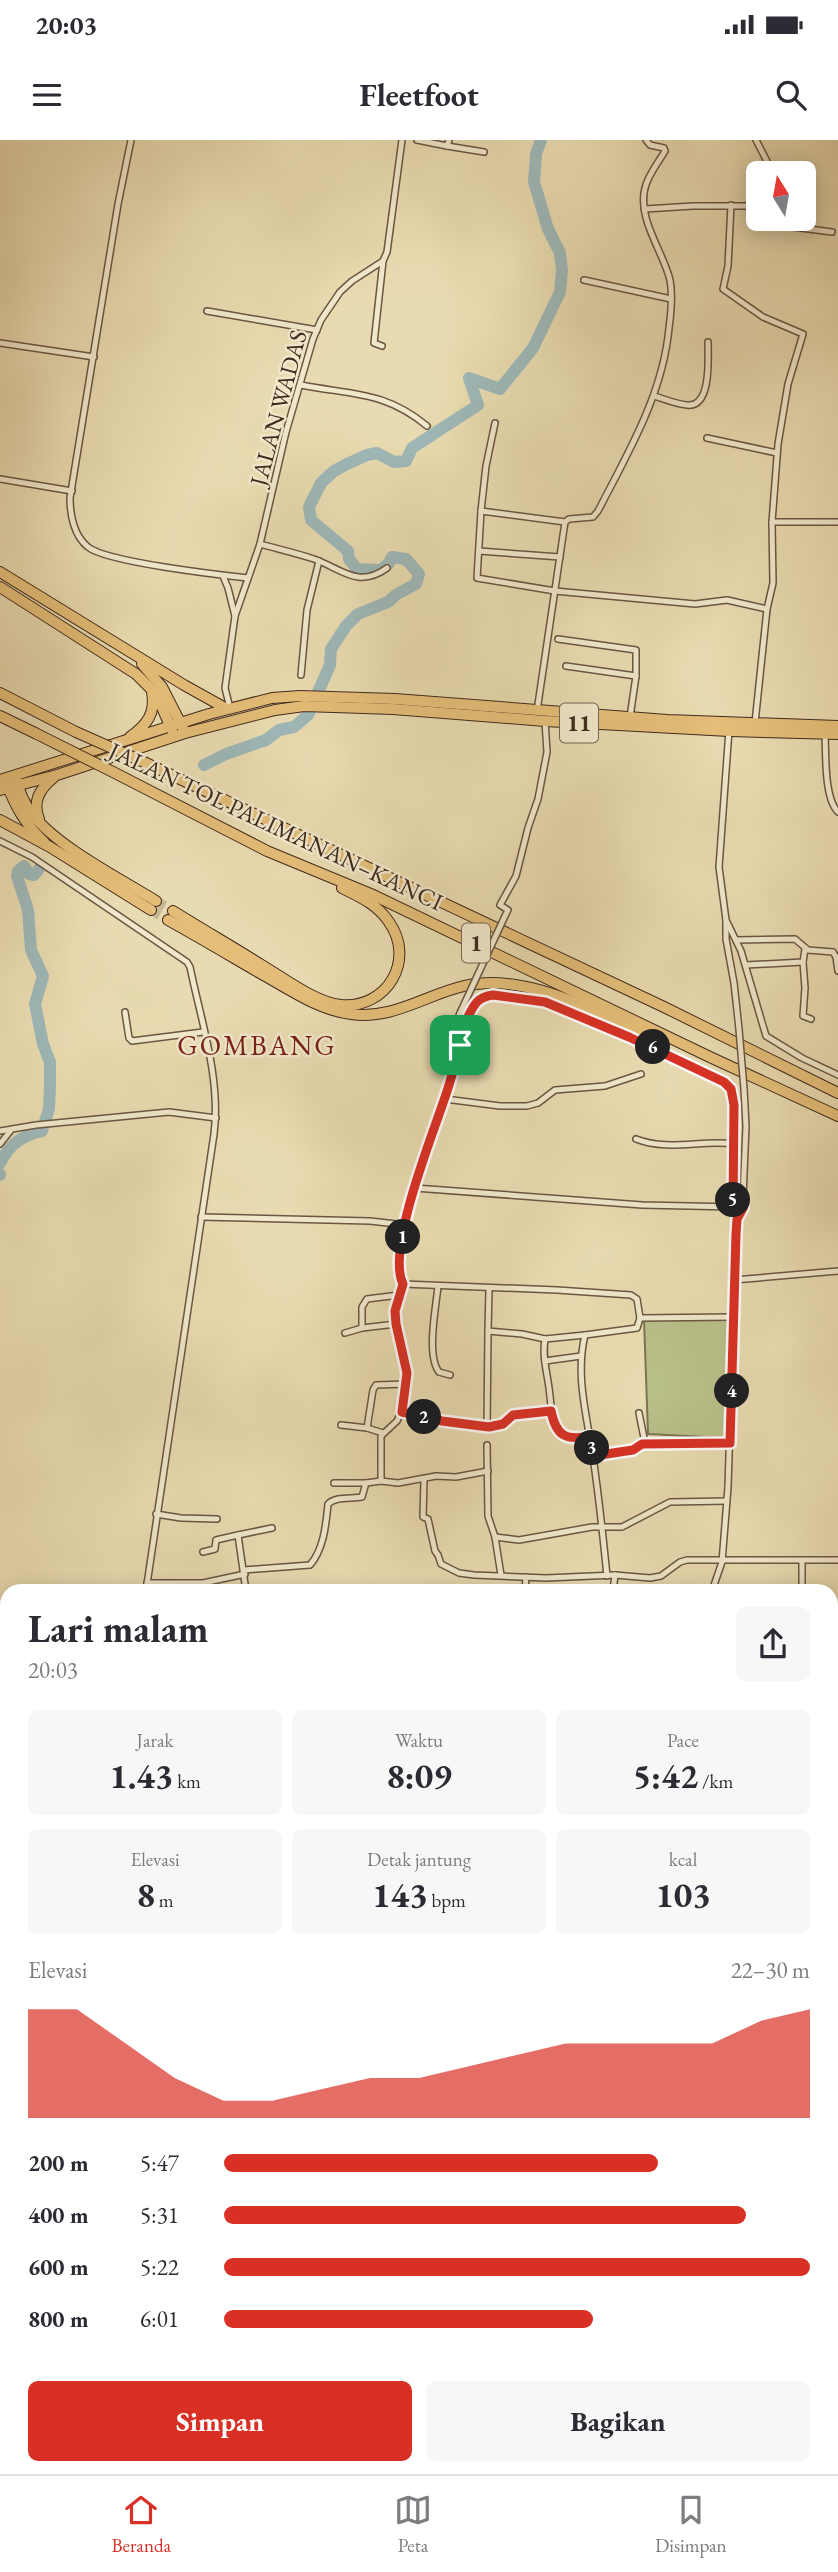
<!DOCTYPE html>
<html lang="id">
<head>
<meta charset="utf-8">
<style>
	:root { --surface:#fff; --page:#f7f7f7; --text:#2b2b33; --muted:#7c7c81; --line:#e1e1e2; --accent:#d93025 }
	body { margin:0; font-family:"EB Garamond",serif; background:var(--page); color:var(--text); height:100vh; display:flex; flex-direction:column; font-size:26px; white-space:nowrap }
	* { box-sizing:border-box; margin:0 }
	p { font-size:23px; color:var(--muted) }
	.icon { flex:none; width:38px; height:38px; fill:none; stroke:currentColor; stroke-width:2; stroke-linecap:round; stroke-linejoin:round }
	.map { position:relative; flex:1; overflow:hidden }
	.side { position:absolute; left:0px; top:1444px; width:838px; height:891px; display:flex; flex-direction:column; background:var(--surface); border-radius:21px 21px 0 0; box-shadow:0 4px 18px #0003 }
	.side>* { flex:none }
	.needle { width:46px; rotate:349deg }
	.controls { position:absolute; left:746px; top:21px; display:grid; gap:14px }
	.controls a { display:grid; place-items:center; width:70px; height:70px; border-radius:10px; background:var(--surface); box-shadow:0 4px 18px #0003; font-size:35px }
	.pin { position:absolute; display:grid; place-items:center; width:60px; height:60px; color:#fff; margin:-30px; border-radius:14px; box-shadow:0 4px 10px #0006 }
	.km { position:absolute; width:35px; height:35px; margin:-18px; border-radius:50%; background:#222; color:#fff; font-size:19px; line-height:35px; text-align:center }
	.round { display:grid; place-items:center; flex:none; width:74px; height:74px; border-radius:10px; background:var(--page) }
	.headline { display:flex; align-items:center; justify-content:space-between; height:119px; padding:0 28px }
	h1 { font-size:38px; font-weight:700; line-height:52px }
	.metrics { display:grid; grid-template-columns:repeat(3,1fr); gap:10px; height:119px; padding:7px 28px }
	.metrics div { display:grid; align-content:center; border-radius:10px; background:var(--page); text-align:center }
	.metrics b { font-size:35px; font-weight:700 }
	.metrics small { font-size:19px; font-weight:400 }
	.metrics p { font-size:19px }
	.chart { height:196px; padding:14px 28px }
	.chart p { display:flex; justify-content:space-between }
	.chart svg { width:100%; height:126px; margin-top:7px; fill:var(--accent); opacity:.7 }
	.button { display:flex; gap:14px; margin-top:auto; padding:14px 28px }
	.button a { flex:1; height:80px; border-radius:10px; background:var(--accent); color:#fff; font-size:28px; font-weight:700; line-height:80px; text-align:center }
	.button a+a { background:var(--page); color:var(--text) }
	ul { padding:0 28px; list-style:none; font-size:23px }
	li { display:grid; grid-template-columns:112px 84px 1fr; align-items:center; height:52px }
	li i { height:18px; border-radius:9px; background:var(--accent) }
	.status { display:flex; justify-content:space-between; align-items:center; height:49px; padding:0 35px; background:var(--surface); direction:ltr }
	.status svg { height:19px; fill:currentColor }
	header { display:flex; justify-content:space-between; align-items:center; height:91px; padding:0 28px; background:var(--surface); font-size:32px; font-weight:700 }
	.tab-bar { display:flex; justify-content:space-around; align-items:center; height:98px; border-top:2px solid var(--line); background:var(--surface); font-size:19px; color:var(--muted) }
	.tab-bar a { display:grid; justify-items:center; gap:4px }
	.tab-bar .current { color:var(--accent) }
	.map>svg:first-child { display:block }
	.green { fill:#b9bf89; stroke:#7c7454; stroke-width:2 }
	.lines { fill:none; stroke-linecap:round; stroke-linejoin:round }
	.river { stroke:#9eb8b8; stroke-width:12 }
	.highway-tunnel { stroke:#c7b894; stroke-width:10; stroke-dasharray:10 5; stroke-linecap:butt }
	.street-casing { stroke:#6a5643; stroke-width:8 }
	.highway-casing { stroke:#402a1e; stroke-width:12 }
	.street { stroke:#f1e8cc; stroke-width:5 }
	.highway { stroke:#e4be78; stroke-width:10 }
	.street-bridge-casing { stroke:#6a5643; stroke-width:8; stroke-linecap:butt }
	.highway-bridge-casing { stroke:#402a1e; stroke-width:12; stroke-linecap:butt }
	.street-bridge { stroke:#f1e8cc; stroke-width:5 }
	.highway-bridge { stroke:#e4be78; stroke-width:10 }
	.route-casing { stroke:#fff; stroke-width:14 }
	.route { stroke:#d93025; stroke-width:9 }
	.labels { text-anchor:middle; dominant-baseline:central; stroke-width:5; stroke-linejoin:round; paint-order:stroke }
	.shield { fill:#f1e8cc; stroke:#756352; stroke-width:2 }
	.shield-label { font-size:23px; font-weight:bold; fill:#402a1e }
	.street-label { font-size:24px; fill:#402a1e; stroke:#f1e8cc }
	.quarter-label { font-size:28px; letter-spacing:2px; fill:#7a1f14; stroke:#f1e8cc }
</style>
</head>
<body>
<div class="status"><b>20:03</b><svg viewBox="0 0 49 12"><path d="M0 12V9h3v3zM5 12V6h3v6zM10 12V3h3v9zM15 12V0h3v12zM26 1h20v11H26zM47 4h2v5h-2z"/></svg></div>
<header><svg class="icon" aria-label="menu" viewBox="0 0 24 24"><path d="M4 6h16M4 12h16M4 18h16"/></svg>Fleetfoot<svg class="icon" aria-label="search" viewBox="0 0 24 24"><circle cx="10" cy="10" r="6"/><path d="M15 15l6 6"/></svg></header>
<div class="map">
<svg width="838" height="2334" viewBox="0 0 838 2334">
	<rect width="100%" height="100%" fill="#e9dbb1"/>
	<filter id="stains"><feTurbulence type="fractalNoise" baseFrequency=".00286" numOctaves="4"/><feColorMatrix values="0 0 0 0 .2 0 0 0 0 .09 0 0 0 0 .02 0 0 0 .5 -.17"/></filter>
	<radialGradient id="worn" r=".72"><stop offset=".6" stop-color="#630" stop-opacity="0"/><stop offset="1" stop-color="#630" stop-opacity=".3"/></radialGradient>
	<polygon class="green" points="729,1178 725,1298 648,1294 644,1179"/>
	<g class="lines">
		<g class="river">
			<polyline points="204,625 226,614 266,600 279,590 294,587 308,575 330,525 331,509 346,486 358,474 388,462 397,454 416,444 419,434 406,419 392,417 389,423 381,430 357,429 349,419 348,411 311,380 309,367 321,343 334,331 347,324 367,315 377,313 394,322 406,321 412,308 478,265 469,238 500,249 533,208 560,152 562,130 560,113 548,89 534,42 536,14 541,0"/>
			<path d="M0,1023C9,1005 22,995 42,991L49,969L50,946V922L43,904L35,864L43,836L31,810L28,770L17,736L18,731L24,726L29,734L34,735L39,729"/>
			<polyline points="0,1034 0,1035"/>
		</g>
		<g class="highway-tunnel">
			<polyline points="156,761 173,771"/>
			<polyline points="151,770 168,780"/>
		</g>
		<g class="street-casing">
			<g id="street">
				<path d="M131,0L118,64L70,358C70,375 74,396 88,407C106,422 220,435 248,438"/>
				<polyline points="417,0 447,6 449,0"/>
				<polyline points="756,0 773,33"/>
				<polyline points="447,6 484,12"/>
				<polyline points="731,65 728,126 723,149 763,177 803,194 788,244 778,304 772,382 773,443 767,469 755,583"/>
				<polyline points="645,69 693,66 758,66"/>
				<polyline points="792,79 793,87 832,92"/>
				<polyline points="584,140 671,159"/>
				<polyline points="207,171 317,190"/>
				<polyline points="0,203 94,217"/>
				<polyline points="382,206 374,203 383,121"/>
				<path d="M301,245C352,255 385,251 427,286"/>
				<path d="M654,256C664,259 676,264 687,265C712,268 708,217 708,202"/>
				<polyline points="495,283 486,326 481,371 477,438 555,451 695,464 727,460 767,469"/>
				<polyline points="707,298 777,313"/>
				<polyline points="0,339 72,351"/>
				<polyline points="481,371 565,382"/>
				<polyline points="772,382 838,382"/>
				<path d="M260,404C278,409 296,413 314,419C342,429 358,449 387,428"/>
				<polyline points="479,411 560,417"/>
				<polyline points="223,436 228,448 235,476"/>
				<polyline points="558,499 636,510 636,536 630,577"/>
				<polyline points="566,526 636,536"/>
				<polyline points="301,535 307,470 319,421"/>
				<polyline points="230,568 225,548 235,476 260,404 286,292 313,199 321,180 340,152 352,141 383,121 387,112 402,0"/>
				<path d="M537,571L565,382L569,379L593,377L598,371C628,313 663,254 669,188C671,173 673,155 670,140C663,111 637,79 645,48C648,35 658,23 665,11L664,8L650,5L646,0"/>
				<polyline points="729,590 719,727 726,780 726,799 734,843 739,889"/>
				<path d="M825,594C826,614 824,658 838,672"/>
				<path d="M0,701L32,717L187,822L190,827C201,881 221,939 214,994L146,1451"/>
				<polyline points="505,776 508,770 500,765 516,736 528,688 538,659 547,612 545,581"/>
				<polyline points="726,780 741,811 766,896 802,918 838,935"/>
				<polyline points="736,800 795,799 808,810 833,812 836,817 838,831"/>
				<polyline points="803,822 805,848 803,876 811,879"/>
				<polyline points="746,825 803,822 805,809"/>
				<polyline points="125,872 129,898 132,901 203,892"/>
				<polyline points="460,905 452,902 450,897 460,873"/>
				<polyline points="445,959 500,966 527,966 538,963 555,950 605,946 641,934"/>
				<polyline points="0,991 36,985 169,972 216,978"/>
				<path d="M636,999C670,1012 701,999 735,1004"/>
				<polyline points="0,1004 11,990"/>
				<polyline points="415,1048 642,1065 736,1067"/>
				<polyline points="201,1077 370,1081 405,1085"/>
				<polyline points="734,1140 838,1131"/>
				<path d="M403,1144C386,1109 432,998 444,960C452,939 463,866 482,857C495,851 531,858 545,862C588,876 630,897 672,916C690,924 714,932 728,945C734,951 734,957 734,965L733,1067L737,1079"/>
				<path d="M403,1144L557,1150L631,1155L637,1159L640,1178L637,1188L585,1195C575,1236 587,1276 593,1317C599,1357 603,1396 607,1436"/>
				<path d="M438,1146C436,1168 426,1215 439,1232L450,1235"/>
				<path d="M489,1149L488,1191L522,1194L545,1199C542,1216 547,1232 549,1248C553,1278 550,1304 590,1296"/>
				<polyline points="640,1178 733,1177"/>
				<polyline points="362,1188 362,1167 367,1159 399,1155"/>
				<polyline points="345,1193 362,1188 396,1184"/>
				<polyline points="545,1199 585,1195"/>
				<polyline points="545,1221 581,1216"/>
				<polyline points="402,1272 442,1281 489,1287 503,1284 513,1275 551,1271"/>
				<polyline points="341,1285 367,1288 383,1293"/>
				<polyline points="487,1287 488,1191"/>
				<polyline points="367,1288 373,1250 376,1245 406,1244"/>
				<polyline points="642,1304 730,1303"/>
				<polyline points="487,1305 488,1376 495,1397 501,1435"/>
				<polyline points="593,1316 633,1310 641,1306 644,1298 639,1273"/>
				<polyline points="424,1340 423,1377 428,1379 435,1411 438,1415 441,1424 459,1433 474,1435 546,1438 615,1435 650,1438 661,1436 680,1422 687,1420 838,1420"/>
				<polyline points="381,1341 381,1296 397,1281 404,1266 407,1233 395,1171 403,1144"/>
				<polyline points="334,1343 366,1343"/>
				<polyline points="156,1374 181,1378 217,1379"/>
				<polyline points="238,1395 272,1388"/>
				<polyline points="495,1397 519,1400 592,1387 622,1387 670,1362 727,1361"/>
				<polyline points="203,1412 215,1409 216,1400 238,1395 246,1451"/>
				<path d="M244,1430L310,1425C324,1409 326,1384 328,1364C336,1356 351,1359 362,1357L366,1343L381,1341L398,1343L436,1336L456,1337L488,1331"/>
				<polyline points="147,1443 203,1443 245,1434"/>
				<polyline points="525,1451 526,1437"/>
				<polyline points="613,1451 615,1435"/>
				<polyline points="712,1451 722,1422 728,1347 736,1094 743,1058 746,986 744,949"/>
				<polyline points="802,1451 802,1422"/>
				<polyline points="831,1527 838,1527"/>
				<polyline points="831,1594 838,1595"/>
				<polyline points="0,1605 7,1604"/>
				<polyline points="831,1698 838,1699"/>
				<polyline points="0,1752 7,1753"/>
				<polyline points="831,1791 838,1790"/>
				<polyline points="831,1829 838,1829"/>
				<polyline points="0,1836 7,1835"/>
				<polyline points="0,1953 7,1953"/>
				<polyline points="831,1958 838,1956"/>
				<polyline points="831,2196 838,2196"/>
				<polyline points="127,2328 127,2334"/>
				<polyline points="317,2328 320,2334"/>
				<polyline points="792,2328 794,2334"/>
				<polyline points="434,2334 435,2328"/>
			</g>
		</g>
		<g class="highway-casing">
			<g id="highway">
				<polyline points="0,432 184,545 227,569"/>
				<polyline points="0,447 136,534 156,554 172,590"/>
				<polyline points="142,524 162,547 183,588"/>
				<polyline points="0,553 76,592"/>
				<polyline points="0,576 35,593"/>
				<path d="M130,597C147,585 156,573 152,552"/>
				<polyline points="146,623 664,867 838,953"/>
				<polyline points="113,632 267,711 371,754 712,918 838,976"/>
				<polyline points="0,640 209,574 272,558 300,556 395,559 667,580 838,586"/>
				<path d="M16,640C20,652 24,664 32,674C59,708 119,738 156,761"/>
				<path d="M6,642C15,666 25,684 44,702"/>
				<polyline points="0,650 57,635 185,593 275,570 304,566 393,569 545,581 729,591 838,594"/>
				<path d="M39,679C32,661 40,649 53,638"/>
				<polyline points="0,680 50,707 151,770"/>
				<path d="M173,771C202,789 231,806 260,824C282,837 316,863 341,865C387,869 416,820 389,782C377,764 360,757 342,748"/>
				<path d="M168,780C199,797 229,815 260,833C289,849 318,870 351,874C393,880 425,855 464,846C526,832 590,870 646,893"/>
			</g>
		</g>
		<use href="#street" class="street"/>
		<use href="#highway" class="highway"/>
		<g class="street-bridge-casing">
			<g id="street-bridge">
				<polyline points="460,873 505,776"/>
				<polyline points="739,889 744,949"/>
			</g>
		</g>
		<g class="highway-bridge-casing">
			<g id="highway-bridge">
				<polyline points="76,592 146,623"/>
				<polyline points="35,593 113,632"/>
			</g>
		</g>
		<use href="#street-bridge" class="street-bridge"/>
		<use href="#highway-bridge" class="highway-bridge"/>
	</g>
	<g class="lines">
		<g class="route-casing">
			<path id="route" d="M493,855L545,862L629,897L724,942L731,949L734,965L733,1067L743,1068L737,1079L736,1094L730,1303L642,1304L633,1310L593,1316L590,1296C566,1301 556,1296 551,1271L513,1275L503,1284L489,1287L442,1281L402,1272L407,1233L396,1184L395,1171L403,1144C386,1110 432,997 444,960C454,933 459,904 468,877C474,864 478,857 493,855Z"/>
		</g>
		<use href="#route" class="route"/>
	</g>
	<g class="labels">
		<g class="shield">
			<rect x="560" y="563.5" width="38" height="39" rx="5"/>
			<rect x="462" y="783.5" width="28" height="39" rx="5"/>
		</g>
		<g class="shield-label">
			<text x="579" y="583">11</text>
			<text x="476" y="803">1</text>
		</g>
		<g class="street-label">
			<text transform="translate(278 268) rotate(-75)">JALAN WADAS</text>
			<text transform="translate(276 686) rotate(25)">JALAN TOL PALIMANAN–KANCI</text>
		</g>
		<g class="quarter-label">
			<text x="257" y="905">GOMBANG</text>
		</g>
	</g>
	<rect width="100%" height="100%" filter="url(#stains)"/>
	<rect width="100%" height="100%" fill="url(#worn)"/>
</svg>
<div class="controls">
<a><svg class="needle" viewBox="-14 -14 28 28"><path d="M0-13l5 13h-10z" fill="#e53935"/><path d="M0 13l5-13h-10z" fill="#7c7c81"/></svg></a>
</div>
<div class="pin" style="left:460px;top:905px;background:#1e9e55"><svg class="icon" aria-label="arrive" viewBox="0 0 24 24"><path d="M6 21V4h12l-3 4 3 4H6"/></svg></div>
<b class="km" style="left:403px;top:1097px">1</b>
<b class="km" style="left:424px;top:1277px">2</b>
<b class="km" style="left:592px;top:1308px">3</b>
<b class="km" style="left:732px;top:1251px">4</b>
<b class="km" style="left:733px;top:1060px">5</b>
<b class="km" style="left:653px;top:907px">6</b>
<section class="side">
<div class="headline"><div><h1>Lari malam</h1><p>20:03</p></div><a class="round"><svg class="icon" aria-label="share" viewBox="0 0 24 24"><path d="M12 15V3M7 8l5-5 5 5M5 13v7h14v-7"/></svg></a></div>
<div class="metrics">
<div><p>Jarak</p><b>1.43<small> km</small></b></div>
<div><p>Waktu</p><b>8:09</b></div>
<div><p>Pace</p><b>5:42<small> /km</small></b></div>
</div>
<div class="metrics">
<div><p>Elevasi</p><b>8<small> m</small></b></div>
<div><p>Detak jantung</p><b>143<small> bpm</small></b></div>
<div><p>kcal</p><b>103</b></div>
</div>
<div class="chart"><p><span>Elevasi</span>22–30 m</p>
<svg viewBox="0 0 160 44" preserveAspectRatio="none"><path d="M0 44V6L10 6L20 18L30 30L40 38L50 38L60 34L70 30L80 30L90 26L100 22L110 18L120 18L130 18L140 18L150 10L160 6V44z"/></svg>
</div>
<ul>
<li><b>200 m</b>5:47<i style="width:74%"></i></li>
<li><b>400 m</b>5:31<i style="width:89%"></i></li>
<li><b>600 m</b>5:22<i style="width:100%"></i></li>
<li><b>800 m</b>6:01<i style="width:63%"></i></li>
</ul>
<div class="button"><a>Simpan</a><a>Bagikan</a></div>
</section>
</div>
<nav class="tab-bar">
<a class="current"><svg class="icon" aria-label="home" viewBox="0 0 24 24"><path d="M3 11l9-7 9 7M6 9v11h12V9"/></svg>Beranda</a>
<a><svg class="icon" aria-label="map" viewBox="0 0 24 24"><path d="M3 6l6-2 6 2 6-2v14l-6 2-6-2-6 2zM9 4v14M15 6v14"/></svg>Peta</a>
<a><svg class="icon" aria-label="saved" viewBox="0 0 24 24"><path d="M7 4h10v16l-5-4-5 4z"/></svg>Disimpan</a>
</nav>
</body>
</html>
